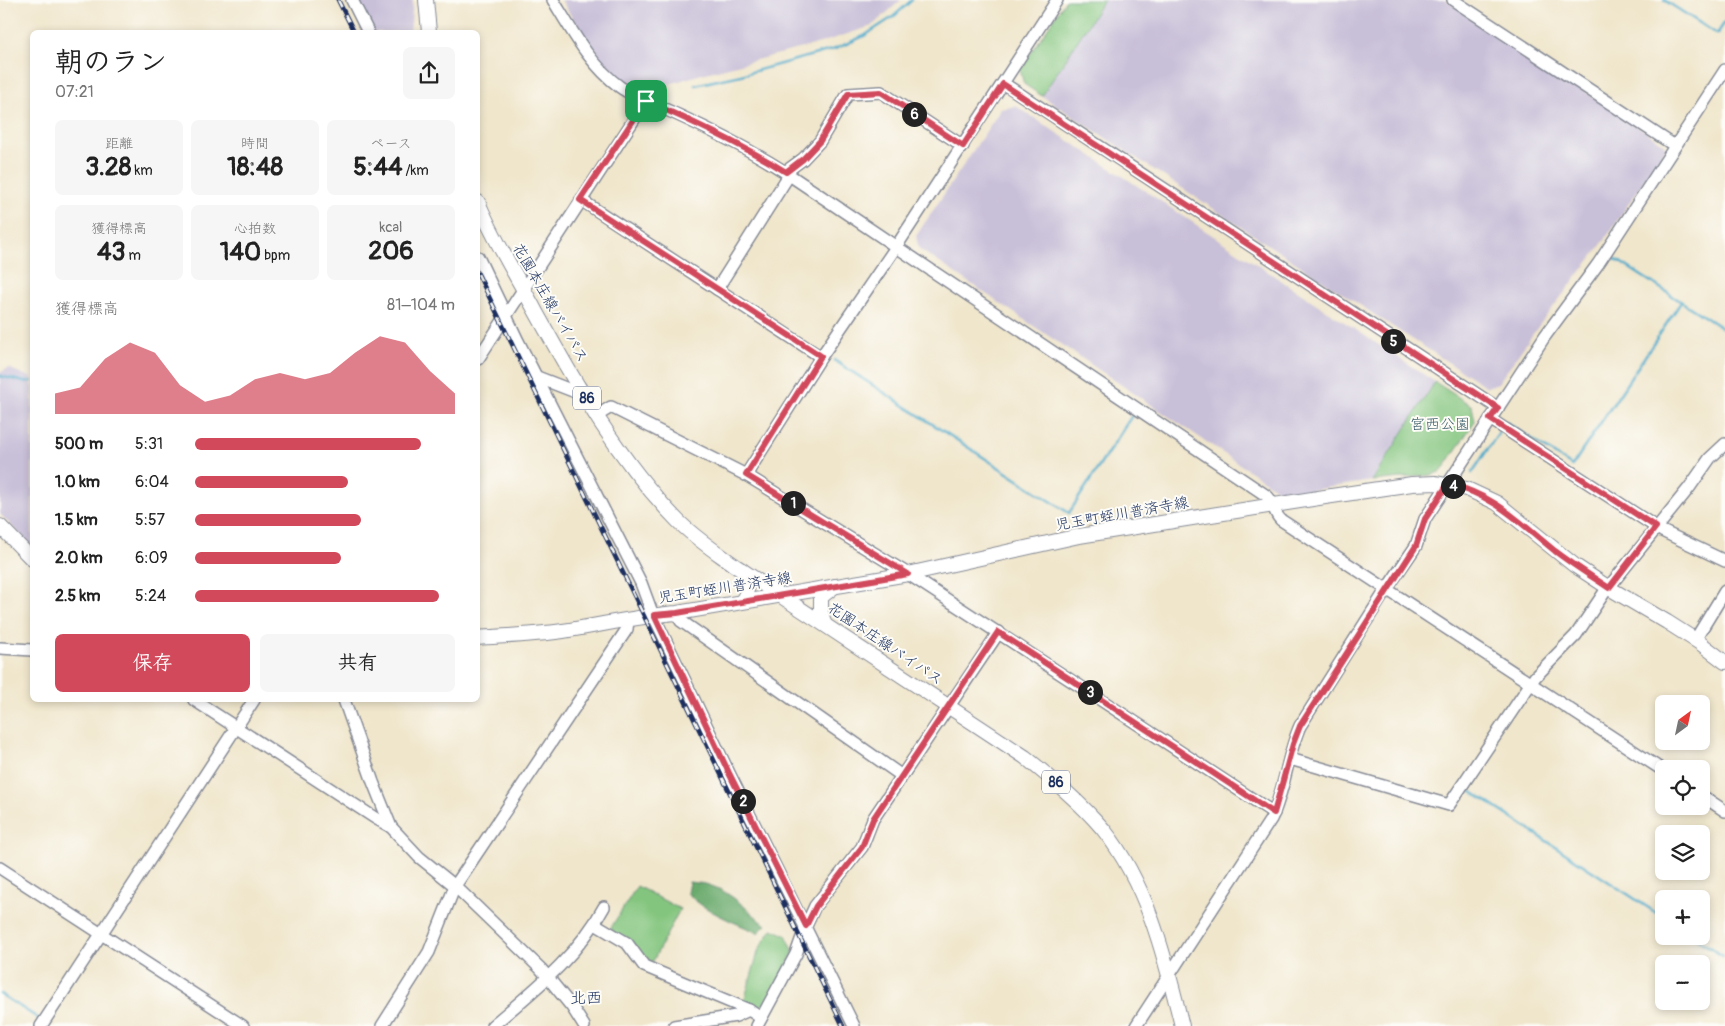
<!DOCTYPE html>
<html lang="ja">
<head>
<meta charset="utf-8">
<style>
	:root { --surface:#fff; --page:#f6f6f6; --text:#222; --muted:#767676; --accent:#d1495b }
	body { margin:0; font-family:Pangolin,"Klee One",sans-serif; background:var(--page); color:var(--text); height:100vh; display:flex; flex-direction:column; font-size:19px; white-space:nowrap }
	* { box-sizing:border-box; margin:0 }
	p { font-size:16px; color:var(--muted) }
	.icon { flex:none; width:28px; height:28px; fill:none; stroke:currentColor; stroke-width:2; stroke-linecap:round; stroke-linejoin:round }
	.map { position:relative; flex:1; overflow:hidden }
	.panel { position:absolute; left:30px; top:30px; width:450px; height:672px; display:flex; flex-direction:column; background:var(--surface); border-radius:8px; box-shadow:0 2px 8px #0003 }
	.panel>* { flex:none }
	.needle { width:32px; rotate:33deg }
	.fabs { position:absolute; left:1655px; top:695px; display:grid; gap:10px }
	.fabs a { display:grid; place-items:center; width:55px; height:55px; border-radius:8px; background:var(--surface); box-shadow:0 2px 8px #0003; font-size:25px }
	.pin { position:absolute; display:grid; place-items:center; width:42px; height:42px; color:#fff; margin:-21px; border-radius:10px; box-shadow:0 2px 8px #0006 }
	.km { position:absolute; width:25px; height:25px; margin:-12px; border-radius:50%; background:#222; color:#fff; font-size:14px; line-height:25px; text-align:center }
	.round { display:grid; place-items:center; flex:none; width:52px; height:52px; border-radius:8px; background:var(--page) }
	.head { display:flex; align-items:center; justify-content:space-between; height:85px; padding:0 25px }
	h1 { font-size:28px; font-weight:800; line-height:38px }
	.figures { display:grid; grid-template-columns:repeat(3,1fr); gap:8px; height:85px; padding:5px 25px }
	.figures div { display:grid; align-content:center; border-radius:8px; background:var(--page); text-align:center }
	.figures b { font-size:25px; font-weight:800 }
	.figures small { font-size:14px; font-weight:400 }
	.figures p { font-size:14px }
	.chart { height:140px; padding:10px 25px }
	.chart p { display:flex; justify-content:space-between }
	.chart svg { width:100%; height:90px; margin-top:5px; fill:var(--accent); opacity:.7 }
	.primary-button { display:flex; gap:10px; margin-top:auto; padding:10px 25px }
	.primary-button a { flex:1; height:58px; border-radius:8px; background:var(--accent); color:#fff; font-size:20px; font-weight:800; line-height:58px; text-align:center }
	.primary-button a+a { background:var(--page); color:var(--text) }
	ul { padding:0 25px; list-style:none; font-size:16px }
	li { display:grid; grid-template-columns:80px 60px 1fr; align-items:center; height:38px }
	li i { height:12px; border-radius:6px; background:var(--accent) }
	.map>svg:first-child { display:block }
	.industrial { fill:#c8bfd8 }
	.green { fill:#83c57e; stroke:#4f7a6e }
	.forest { fill:#6aaa6d; stroke:#426c66 }
	.lines { fill:none; stroke-linecap:round; stroke-linejoin:round }
	.stream { stroke:#4caacb; stroke-width:2.5 }
	.minor-casing { stroke:#868a95; stroke-width:14 }
	.major-casing { stroke:#868a95; stroke-width:16 }
	.minor { stroke:#fff; stroke-width:11 }
	.major { stroke:#fff; stroke-width:14 }
	.rail-casing { stroke:#1b2f5e; stroke-width:4.5 }
	.rail { stroke:#fdfcf7; stroke-width:2.5; stroke-dasharray:8; stroke-linecap:butt }
	.route-casing { stroke:#fff; stroke-width:10 }
	.route { stroke:#d1495b; stroke-width:6 }
	.labels { text-anchor:middle; dominant-baseline:central; stroke-width:4; stroke-linejoin:round; paint-order:stroke }
	.shield { fill:#fdfcf7; stroke:#5f6c8c; stroke-width:1 }
	.shield-label { font-size:14px; font-weight:bold; fill:#1b2f5e }
	.street-label { font-size:15px; fill:#1b2f5e; stroke:#fdfcf7 }
	.park-label { font-size:15px; fill:#3a5c68; stroke:#fdfcf7 }
	.neighbourhood-label { font-size:16px; fill:#1b2f5e; stroke:#fdfcf7 }
</style>
</head>
<body>
<div class="map">
<svg width="1725" height="1026" viewBox="0 0 1725 1026">
	<rect width="100%" height="100%" fill="#fdfcf7"/>
	<filter id="ink" filterUnits="userSpaceOnUse"><feTurbulence type="fractalNoise" baseFrequency=".02" numOctaves="2"/><feDisplacementMap in="SourceGraphic" scale="10" xChannelSelector="R" yChannelSelector="G"/><feConvolveMatrix kernelMatrix="1 2 1 2 8 2 1 2 1" color-interpolation-filters="sRGB"/></filter>
	<filter id="wash" filterUnits="userSpaceOnUse"><feTurbulence type="fractalNoise" baseFrequency=".0096" numOctaves="4" result="noise"/><feDisplacementMap in="SourceGraphic" scale="20" xChannelSelector="R" yChannelSelector="G"/><feGaussianBlur stdDeviation="1.12" result="paint"/><feColorMatrix in="noise" values="0 0 0 0 0 0 0 0 0 0 0 0 0 0 0 0 0 1.4 0 .05"/><feComposite in="paint" operator="in"/></filter>
	<g filter="url(#wash)">
		<rect width="100%" height="100%" fill="#f0e6cc"/>
		<g class="industrial">
			<polygon points="357,0 413,0 410,32 373,32"/>
			<polygon points="561,0 901,0 872,26 814,45 698,75 644,92 627,84 595,53"/>
			<polygon points="1104,0 1445,0 1663,143 1666,148 1599,248 1540,324 1498,383 1487,387 1401,332 1042,96"/>
			<polygon points="1016,106 1435,382 1372,481 1284,494 919,249 916,236 1001,109"/>
			<polygon points="8,368 32,378 32,547 0,514 0,373"/>
		</g>
		<g class="green">
			<polygon points="1066,0 1104,0 1042,96 1024,84 1020,70"/>
			<polygon points="1435,382 1472,406 1475,421 1442,471 1431,475 1372,481"/>
			<polygon points="637,886 680,909 652,963 644,959 610,929"/>
			<polygon points="772,929 786,935 794,952 763,1010 744,1001 759,949"/>
		</g>
		<path class="forest" d="M689,882C696,883 703,883 709,885C732,892 748,911 766,925L758,933C734,922 705,912 687,893Z"/>
		<g class="lines">
			<g class="stream">
				<polyline points="1664,0 1717,34 1725,22"/>
				<polyline points="695,85 741,75 835,49 864,36 893,17 912,0"/>
				<polyline points="1614,258 1725,330"/>
				<polyline points="834,360 1069,513 1133,414"/>
				<polyline points="0,376 24,382 32,381"/>
				<polyline points="1506,422 1572,466 1681,302"/>
				<polyline points="1472,473 1499,432"/>
				<polyline points="1466,788 1664,918"/>
				<polyline points="1692,936 1723,956"/>
				<polyline points="0,994 41,1020"/>
			</g>
		</g>
	</g>
	<g filter="url(#ink)">
		<g class="lines">
			<g class="minor-casing">
				<g id="minor">
					<polyline points="352,0 368,32"/>
					<path d="M553,0C572,31 590,65 620,87C637,99 659,106 678,115C715,132 751,150 785,172L1267,496C1275,503 1273,513 1281,520L1664,771"/>
					<polyline points="1453,0 1675,146"/>
					<polyline points="1003,83 1498,408"/>
					<polyline points="785,172 803,159 820,141 848,94 881,92 963,146"/>
					<polyline points="581,200 821,357"/>
					<polyline points="478,257 518,341 641,583 651,610 729,773 854,1026"/>
					<polyline points="717,289 789,175"/>
					<polyline points="478,359 646,101"/>
					<polyline points="537,377 573,391 580,387"/>
					<polyline points="598,415 611,407 746,475 908,574 1274,813"/>
					<polyline points="1490,419 1662,531 1725,561"/>
					<polyline points="746,475 821,357 896,247 1057,0"/>
					<polyline points="677,613 681,621 902,776"/>
					<polyline points="1695,640 1725,591"/>
					<polyline points="0,648 32,650"/>
					<polyline points="194,700 375,818 391,827"/>
					<polyline points="344,700 373,782 391,827 419,857 455,886 541,969 572,1007 584,1026"/>
					<polyline points="1290,759 1449,805 1535,677 1576,635 1604,593 1689,488 1710,458 1725,444"/>
					<polyline points="1701,795 1725,811"/>
					<polyline points="0,868 243,1026"/>
					<polyline points="595,924 627,943 644,966 749,1010 761,1018"/>
					<polyline points="41,1026 254,700"/>
					<polyline points="382,1026 429,952 455,886 627,629 628,621"/>
					<path d="M492,1026C534,990 578,956 604,907"/>
					<polyline points="674,1026 736,1016 749,1010"/>
					<polyline points="757,1026 796,954 806,926 815,906 862,847 873,819 999,632"/>
					<path d="M1136,1026L1271,819C1285,790 1287,755 1300,726L1386,590L1416,546L1425,519L1545,336L1598,264L1725,70"/>
				</g>
			</g>
			<g class="major-casing">
				<g id="major">
					<polyline points="426,0 429,32"/>
					<path d="M478,202C494,240 516,275 536,312C576,385 619,461 678,521C695,538 715,551 734,565L1025,757C1052,779 1080,802 1103,829C1148,885 1165,958 1182,1026"/>
					<polyline points="0,526 32,559"/>
					<path d="M742,601C750,590 748,582 742,570"/>
					<polyline points="824,623 821,611 821,597 835,586"/>
					<path d="M478,638C506,636 534,635 563,631C601,625 639,616 677,613L908,574L1079,536L1325,497L1412,484L1436,483L1467,489L1497,503L1574,565L1609,588L1667,622L1700,643L1725,662"/>
				</g>
			</g>
			<use href="#minor" class="minor"/>
			<use href="#major" class="major"/>
			<g class="rail-casing">
				<g id="rail">
					<polyline points="338,0 354,32"/>
					<polyline points="478,274 843,1026"/>
				</g>
			</g>
			<use href="#rail" class="rail"/>
		</g>
	</g>
	<g class="lines" filter="url(#ink)">
		<g class="route-casing">
			<path id="route" d="M1003,84L1498,408L1490,419L1656,527L1609,588C1591,576 1572,564 1555,551C1519,522 1495,495 1448,484L1425,519L1416,546L1300,726L1293,744L1274,813L998,632L873,819L862,847L816,906L806,926L729,773L654,615L677,613L908,574L746,475L821,356L580,200L646,101C694,122 741,144 786,172L803,159L820,141L848,94L881,92L963,146Z"/>
		</g>
		<use href="#route" class="route"/>
	</g>
	<g class="labels">
		<g class="shield">
			<rect x="573" y="386.5" width="28" height="23" rx="4"/>
			<rect x="1042" y="770.5" width="28" height="23" rx="4"/>
		</g>
		<g class="shield-label">
			<text x="587" y="398">86</text>
			<text x="1056" y="782">86</text>
		</g>
		<g class="street-label">
			<text transform="translate(550 303) rotate(60)">花園本庄線バイパス</text>
			<text transform="translate(1122 514) rotate(-10)">児玉町蛭川普済寺線</text>
			<text transform="translate(725 588) rotate(-9)">児玉町蛭川普済寺線</text>
			<text transform="translate(885 644) rotate(34)">花園本庄線バイパス</text>
		</g>
		<g class="park-label">
			<text x="1440" y="424">宮西公園</text>
		</g>
		<g class="neighbourhood-label">
			<text x="586" y="998">北西</text>
		</g>
	</g>
</svg>
<div class="fabs">
<a><svg class="needle" viewBox="-14 -14 28 28"><path d="M0-13l5 13h-10z" fill="#e53935"/><path d="M0 13l5-13h-10z" fill="#767676"/></svg></a>
<a><svg class="icon" aria-label="locate" viewBox="0 0 24 24"><circle cx="12" cy="12" r="6"/><path d="M12 2v4M12 18v4M2 12h4M18 12h4"/></svg></a>
<a><svg class="icon" aria-label="layers" viewBox="0 0 24 24"><path d="M12 4l9 5-9 5-9-5zM3 14l9 5 9-5"/></svg></a>
<a>+</a>
<a>−</a>
</div>
<div class="pin" style="left:646px;top:101px;background:#1e9e55"><svg class="icon" aria-label="arrive" viewBox="0 0 24 24"><path d="M6 21V4h12l-3 4 3 4H6"/></svg></div>
<b class="km" style="left:793px;top:503px">1</b>
<b class="km" style="left:743px;top:801px">2</b>
<b class="km" style="left:1090px;top:692px">3</b>
<b class="km" style="left:1453px;top:486px">4</b>
<b class="km" style="left:1393px;top:341px">5</b>
<b class="km" style="left:914px;top:114px">6</b>
<section class="panel">
<div class="head"><div><h1>朝のラン</h1><p>07:21</p></div><a class="round"><svg class="icon" aria-label="share" viewBox="0 0 24 24"><path d="M12 15V3M7 8l5-5 5 5M5 13v7h14v-7"/></svg></a></div>
<div class="figures">
<div><p>距離</p><b>3.28<small> km</small></b></div>
<div><p>時間</p><b>18:48</b></div>
<div><p>ペース</p><b>5:44<small> /km</small></b></div>
</div>
<div class="figures">
<div><p>獲得標高</p><b>43<small> m</small></b></div>
<div><p>心拍数</p><b>140<small> bpm</small></b></div>
<div><p>kcal</p><b>206</b></div>
</div>
<div class="chart"><p><span>獲得標高</span>81–104 m</p>
<svg viewBox="0 0 160 44" preserveAspectRatio="none"><path d="M0 44V34L10 31L20 17L30 9L40 14L50 30L60 38L70 35L80 27L90 24L100 27L110 24L120 14L130 6L140 9L150 23L160 34V44z"/></svg>
</div>
<ul>
<li><b>500 m</b>5:31<i style="width:87%"></i></li>
<li><b>1.0 km</b>6:04<i style="width:59%"></i></li>
<li><b>1.5 km</b>5:57<i style="width:64%"></i></li>
<li><b>2.0 km</b>6:09<i style="width:56%"></i></li>
<li><b>2.5 km</b>5:24<i style="width:94%"></i></li>
</ul>
<div class="primary-button"><a>保存</a><a>共有</a></div>
</section>
</div>
</body>
</html>
